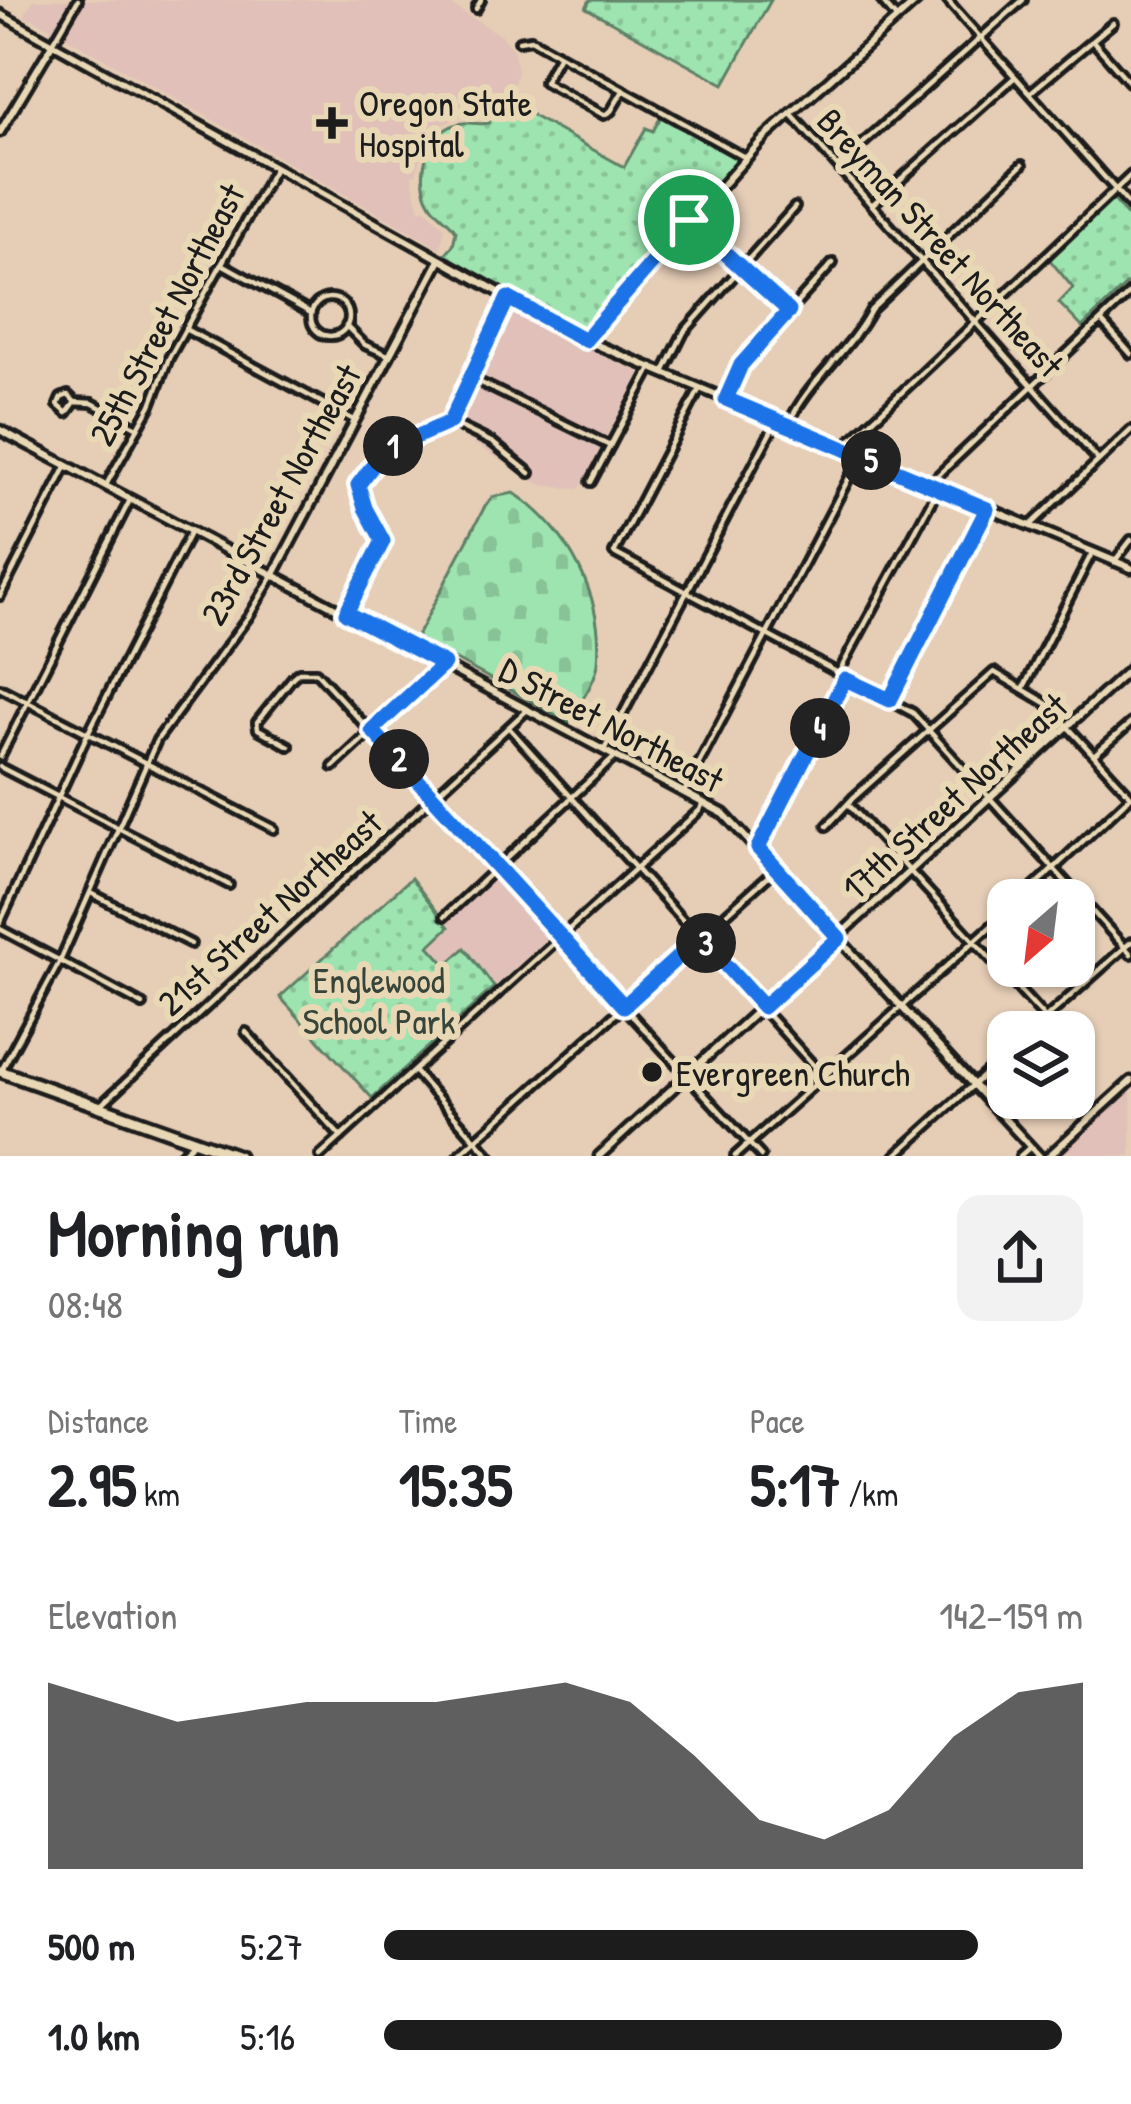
<!DOCTYPE html>
<html lang="en">
<head>
<meta charset="utf-8">
<style>
	:root { --surface:#fff; --page:#f2f2f2; --text:#202124; --muted:#757577; --accent:#1c1c1c }
	body { margin:0; font-family:"Patrick Hand",sans-serif; background:var(--page); color:var(--text); height:100vh; display:flex; flex-direction:column; font-size:45px; white-space:nowrap }
	* { box-sizing:border-box; margin:0 }
	p { font-size:39px; color:var(--muted) }
	.icon { flex:none; width:66px; height:66px; fill:none; stroke:currentColor; stroke-width:2; stroke-linecap:round; stroke-linejoin:round }
	.map { position:relative; height:1156px; overflow:hidden }
	.details { display:flex; flex-direction:column; background:var(--surface); flex:1 }
	.details>* { flex:none }
	.needle { width:78px; rotate:208deg }
	.tools { position:absolute; left:987px; top:879px; display:grid; gap:24px }
	.tools a { display:grid; place-items:center; width:108px; height:108px; border-radius:24px; background:var(--surface); box-shadow:0 3px 9px #0004; font-size:60px }
	.pin { position:absolute; display:grid; place-items:center; width:102px; height:102px; color:#fff; margin:-51px; border:6px solid #fff; border-radius:50%; box-shadow:0 3px 12px #0007 }
	.km { position:absolute; width:60px; height:60px; margin:-30px; border-radius:50%; background:#222; color:#fff; font-size:33px; line-height:60px; text-align:center }
	.round { display:grid; place-items:center; flex:none; width:126px; height:126px; border-radius:24px; background:var(--page) }
	.head { display:flex; align-items:center; justify-content:space-between; height:204px; padding:0 48px }
	h1 { font-size:66px; font-weight:800; line-height:90px }
	.figures { display:grid; grid-template-columns:repeat(3,1fr); gap:18px; height:204px; padding:12px 48px }
	.figures div { display:grid; align-content:center }
	.figures b { font-size:60px; font-weight:800 }
	.figures small { font-size:33px; font-weight:400 }
	.figures p { font-size:33px }
	.chart { height:336px; padding:24px 48px }
	.chart p { display:flex; justify-content:space-between }
	.chart svg { width:100%; height:216px; margin-top:12px; fill:var(--accent); opacity:.7 }
	ul { padding:0 48px; list-style:none; font-size:39px }
	li { display:grid; grid-template-columns:192px 144px 1fr; align-items:center; height:90px }
	li i { height:30px; border-radius:15px; background:var(--accent) }
	.map>svg:first-child { display:block }
	.built { fill:#e0c0b8 }
	.grass { fill:url(#grass-dots); stroke:#5d8066; stroke-width:3 }
	.cemetery { fill:url(#cemetery-stones); stroke:#5d8066; stroke-width:3 }
	.lines { fill:none; stroke-linecap:round; stroke-linejoin:round }
	.minor-casing { stroke:#1c1c1c; stroke-width:14 }
	.tertiary-casing { stroke:#1c1c1c; stroke-width:15 }
	.secondary-casing { stroke:#1c1c1c; stroke-width:15 }
	.primary-casing { stroke:#1c1c1c; stroke-width:18 }
	.minor { stroke:#e9d8b5; stroke-width:4.5 }
	.tertiary { stroke:#e9d8b5; stroke-width:6 }
	.secondary { stroke:#e9d8b5; stroke-width:6 }
	.primary { stroke:#e9d8b5; stroke-width:9 }
	.route-casing { stroke:#fff; stroke-width:24 }
	.route { stroke:#1a73e8; stroke-width:15 }
	.poi-dot { fill:#1c1c1c; stroke:#e9d8b5; stroke-width:4.5 }
	.labels { text-anchor:middle; dominant-baseline:central; stroke-width:12; stroke-linejoin:round; paint-order:stroke }
	.poi-label { font-size:36px; fill:#1c1c1c; stroke:#e9d8b5; text-anchor:start }
	.street-label { font-size:36px; fill:#1c1c1c; stroke:#e9d8b5 }
	.park-label { font-size:36px; fill:#36443a; stroke:#e9d8b5 }
</style>
</head>
<body>
<div class="map">
<svg width="1131" height="1156" viewBox="0 0 1131 1156">
	<defs>
		<pattern id="grass-dots" width="8" height="8" patternUnits="userSpaceOnUse" patternTransform="scale(3)"><rect width="8" height="8" fill="#9ee4b0"/><path d="M2 2h.1M6 6h.1" fill="none" stroke="#88c397" stroke-width="1.8" stroke-linecap="round"/></pattern>
		<pattern id="cemetery-stones" width="16" height="16" patternUnits="userSpaceOnUse" patternTransform="scale(3)"><rect width="16" height="16" fill="#9ee4b0"/><path d="M2 7V4a2 2 0 0 1 4 0v3zM10 15v-3a2 2 0 0 1 4 0v3z" fill="#88c397"/></pattern>
	</defs>
	<rect width="100%" height="100%" fill="#e5cdb6"/>
	<filter id="ink" filterUnits="userSpaceOnUse"><feTurbulence type="fractalNoise" baseFrequency=".00833" numOctaves="2"/><feDisplacementMap in="SourceGraphic" scale="24" xChannelSelector="R" yChannelSelector="G"/><feConvolveMatrix kernelMatrix="1 2 1 2 8 2 1 2 1" color-interpolation-filters="sRGB"/></filter>
	<g filter="url(#ink)">
		<g class="built">
			<polygon points="33,0 442,0 501,35 514,52 517,72 512,90 503,99 459,111 459,116 439,127 423,148 416,174 411,175 420,210 426,209 445,228 440,248 34,19 24,17"/>
			<polygon points="499,303 640,373 579,489 541,485 446,426 445,414"/>
			<polygon points="495,876 549,937 494,987 465,949 446,965 428,946 448,927 445,922"/>
			<polygon points="1131,1085 1131,1156 1052,1155"/>
		</g>
		<g class="grass">
			<polygon points="590,0 771,0 724,84 586,8"/>
			<path d="M520,109L624,167L646,128L653,131L663,113L746,158L585,340L440,260L453,245L456,231C449,220 436,214 430,202C414,176 428,127 463,123C470,122 478,125 489,123L490,117L508,111L512,115Z"/>
			<polygon points="1113,199 1131,220 1131,280 1082,327 1059,303 1073,288 1049,259"/>
			<polygon points="411,878 449,927 429,946 446,965 465,948 494,987 372,1098 280,997"/>
		</g>
		<path class="cemetery" d="M514,493C569,530 604,596 598,663C596,682 578,705 569,722L416,638L484,508L492,497Z"/>
		<g class="lines">
			<g class="minor-casing">
				<g id="minor">
					<polyline points="881,0 897,19"/>
					<polyline points="947,0 1131,207"/>
					<polyline points="476,9 481,0"/>
					<polyline points="519,41 531,39 746,158"/>
					<polyline points="1093,41 1129,82"/>
					<polyline points="53,43 78,0"/>
					<polyline points="559,55 544,82 604,115 611,111 623,91"/>
					<polyline points="1031,92 1113,23"/>
					<polyline points="791,114 1098,460"/>
					<polyline points="840,164 1023,0"/>
					<polyline points="873,204 1015,77"/>
					<polyline points="691,222 789,311"/>
					<polyline points="222,264 311,313"/>
					<circle cx="330" cy="317" r="19"/>
					<polyline points="1103,323 1131,354"/>
					<polyline points="346,326 365,345 388,355"/>
					<polyline points="185,329 354,420"/>
					<polyline points="664,372 684,332 795,207"/>
					<polyline points="471,378 610,446"/>
					<polyline points="700,388 614,553 913,713 1131,954"/>
					<polyline points="726,399 747,358 833,263"/>
					<polyline points="75,402 67,413 58,405 61,398 68,395 75,402 92,403 138,428"/>
					<polyline points="450,422 493,443 530,473"/>
					<path d="M788,425C808,381 849,352 871,310L1022,165"/>
					<polyline points="844,447 1131,175"/>
					<polyline points="591,482 652,367"/>
					<polyline points="931,482 1131,292"/>
					<polyline points="106,485 151,405 169,358 275,168"/>
					<polyline points="1031,525 1131,430"/>
					<polyline points="1114,562 1131,540"/>
					<polyline points="0,596 67,465"/>
					<polyline points="346,613 383,541 368,515 358,485 384,451 450,422 508,298"/>
					<polyline points="838,674 938,489"/>
					<polyline points="1024,687 1092,553"/>
					<polyline points="0,688 274,829"/>
					<polyline points="889,700 987,509"/>
					<polyline points="510,729 824,1077"/>
					<polyline points="289,746 258,729 257,722 293,677 299,672 316,672 761,1156"/>
					<polyline points="604,750 777,420"/>
					<polyline points="1095,754 1131,723"/>
					<polyline points="0,757 130,500"/>
					<polyline points="0,767 229,885"/>
					<polyline points="333,767 444,664"/>
					<polyline points="684,792 861,455"/>
					<polyline points="850,806 1045,1018"/>
					<polyline points="827,826 853,798 994,672 1046,703 1131,796 1020,900"/>
					<polyline points="758,847 845,679"/>
					<polyline points="91,893 191,944"/>
					<polyline points="445,916 616,756"/>
					<polyline points="0,923 88,733 191,531"/>
					<polyline points="0,929 143,1005"/>
					<polyline points="246,1032 341,1137"/>
					<polyline points="1030,1032 1131,942"/>
					<polyline points="1,1071 60,961 157,740 249,616 274,574"/>
					<polyline points="414,1071 490,1156"/>
					<polyline points="102,1104 528,709"/>
					<polyline points="179,1156 195,1141"/>
					<polyline points="320,1156 700,810 703,802"/>
					<polyline points="458,1156 776,869"/>
					<polyline points="735,1156 1008,911"/>
					<polyline points="895,1156 1008,1053"/>
					<polyline points="1020,1156 1030,1147"/>
				</g>
			</g>
			<g class="tertiary-casing">
				<g id="tertiary">
					<polyline points="0,132 53,43"/>
					<polyline points="585,340 764,138 918,0"/>
					<polyline points="0,430 724,814 1039,1156"/>
					<polyline points="274,574 440,260"/>
					<polyline points="1049,1156 1131,1081"/>
				</g>
			</g>
			<g class="secondary-casing">
				<g id="secondary">
					<polyline points="0,14 585,340 1131,568"/>
					<polyline points="599,1156 1131,668"/>
				</g>
			</g>
			<g class="primary-casing">
				<polyline id="primary" points="0,1071 238,1156"/>
			</g>
			<use href="#minor" class="minor"/>
			<use href="#tertiary" class="tertiary"/>
			<use href="#secondary" class="secondary"/>
			<use href="#primary" class="primary"/>
		</g>
	</g>
	<g class="lines" filter="url(#ink)">
		<g class="route-casing">
			<polygon id="route" points="689,220 789,311 741,365 726,399 987,509 890,700 845,679 758,848 839,938 763,1007 700,937 624,1006 372,730 444,664 346,613 383,541 365,508 358,485 384,451 450,422 508,298 585,340"/>
		</g>
		<use href="#route" class="route"/>
	</g>
	<g class="poi-dot">
		<path d="M326 105h12v12h12v12h-12v12h-12v-12h-12v-12h12z"/>
		<circle cx="652" cy="1072" r="12"/>
	</g>
	<g class="labels">
		<g class="poi-label">
			<text x="359" y="102">Oregon State<tspan x="359" dy="41">Hospital</tspan></text>
			<text x="676" y="1072">Evergreen Church</text>
		</g>
		<g class="street-label">
			<text transform="translate(941 242) rotate(48)">Breyman Street Northeast</text>
			<text transform="translate(166 314) rotate(-62)">25th Street Northeast</text>
			<text transform="translate(280 494) rotate(-61)">23rd Street Northeast</text>
			<text transform="translate(612 724) rotate(28)">D Street Northeast</text>
			<text transform="translate(954 796) rotate(-42)">17th Street Northeast</text>
			<text transform="translate(269 912) rotate(-42)">21st Street Northeast</text>
		</g>
		<g class="park-label">
			<text x="379" y="979">Englewood<tspan x="379" dy="41">School Park</tspan></text>
		</g>
	</g>
</svg>
<div class="tools">
<a><svg class="needle" viewBox="-14 -14 28 28"><path d="M0-13l5 13h-10z" fill="#e53935"/><path d="M0 13l5-13h-10z" fill="#757577"/></svg></a>
<a><svg class="icon" aria-label="layers" viewBox="0 0 24 24"><path d="M12 4l9 5-9 5-9-5zM3 14l9 5 9-5"/></svg></a>
</div>
<div class="pin" style="left:689px;top:220px;background:#1e9e55"><svg class="icon" aria-label="arrive" viewBox="0 0 24 24"><path d="M6 21V4h12l-3 4 3 4H6"/></svg></div>
<b class="km" style="left:393px;top:446px">1</b>
<b class="km" style="left:399px;top:759px">2</b>
<b class="km" style="left:706px;top:943px">3</b>
<b class="km" style="left:820px;top:728px">4</b>
<b class="km" style="left:871px;top:460px">5</b>
</div>
<section class="details">
<div class="head"><div><h1>Morning run</h1><p>08:48</p></div><a class="round"><svg class="icon" aria-label="share" viewBox="0 0 24 24"><path d="M12 15V3M7 8l5-5 5 5M5 13v7h14v-7"/></svg></a></div>
<div class="figures">
<div><p>Distance</p><b>2.95<small> km</small></b></div>
<div><p>Time</p><b>15:35</b></div>
<div><p>Pace</p><b>5:17<small> /km</small></b></div>
</div>
<div class="chart"><p><span>Elevation</span>142–159 m</p>
<svg viewBox="0 0 160 44" preserveAspectRatio="none"><path d="M0 44V6L10 10L20 14L30 12L40 10L50 10L60 10L70 8L80 6L90 10L100 21L110 34L120 38L130 32L140 17L150 8L160 6V44z"/></svg>
</div>
<ul>
<li><b>500 m</b>5:27<i style="width:85%"></i></li>
<li><b>1.0 km</b>5:16<i style="width:97%"></i></li>
</ul>
</section>
</body>
</html>
